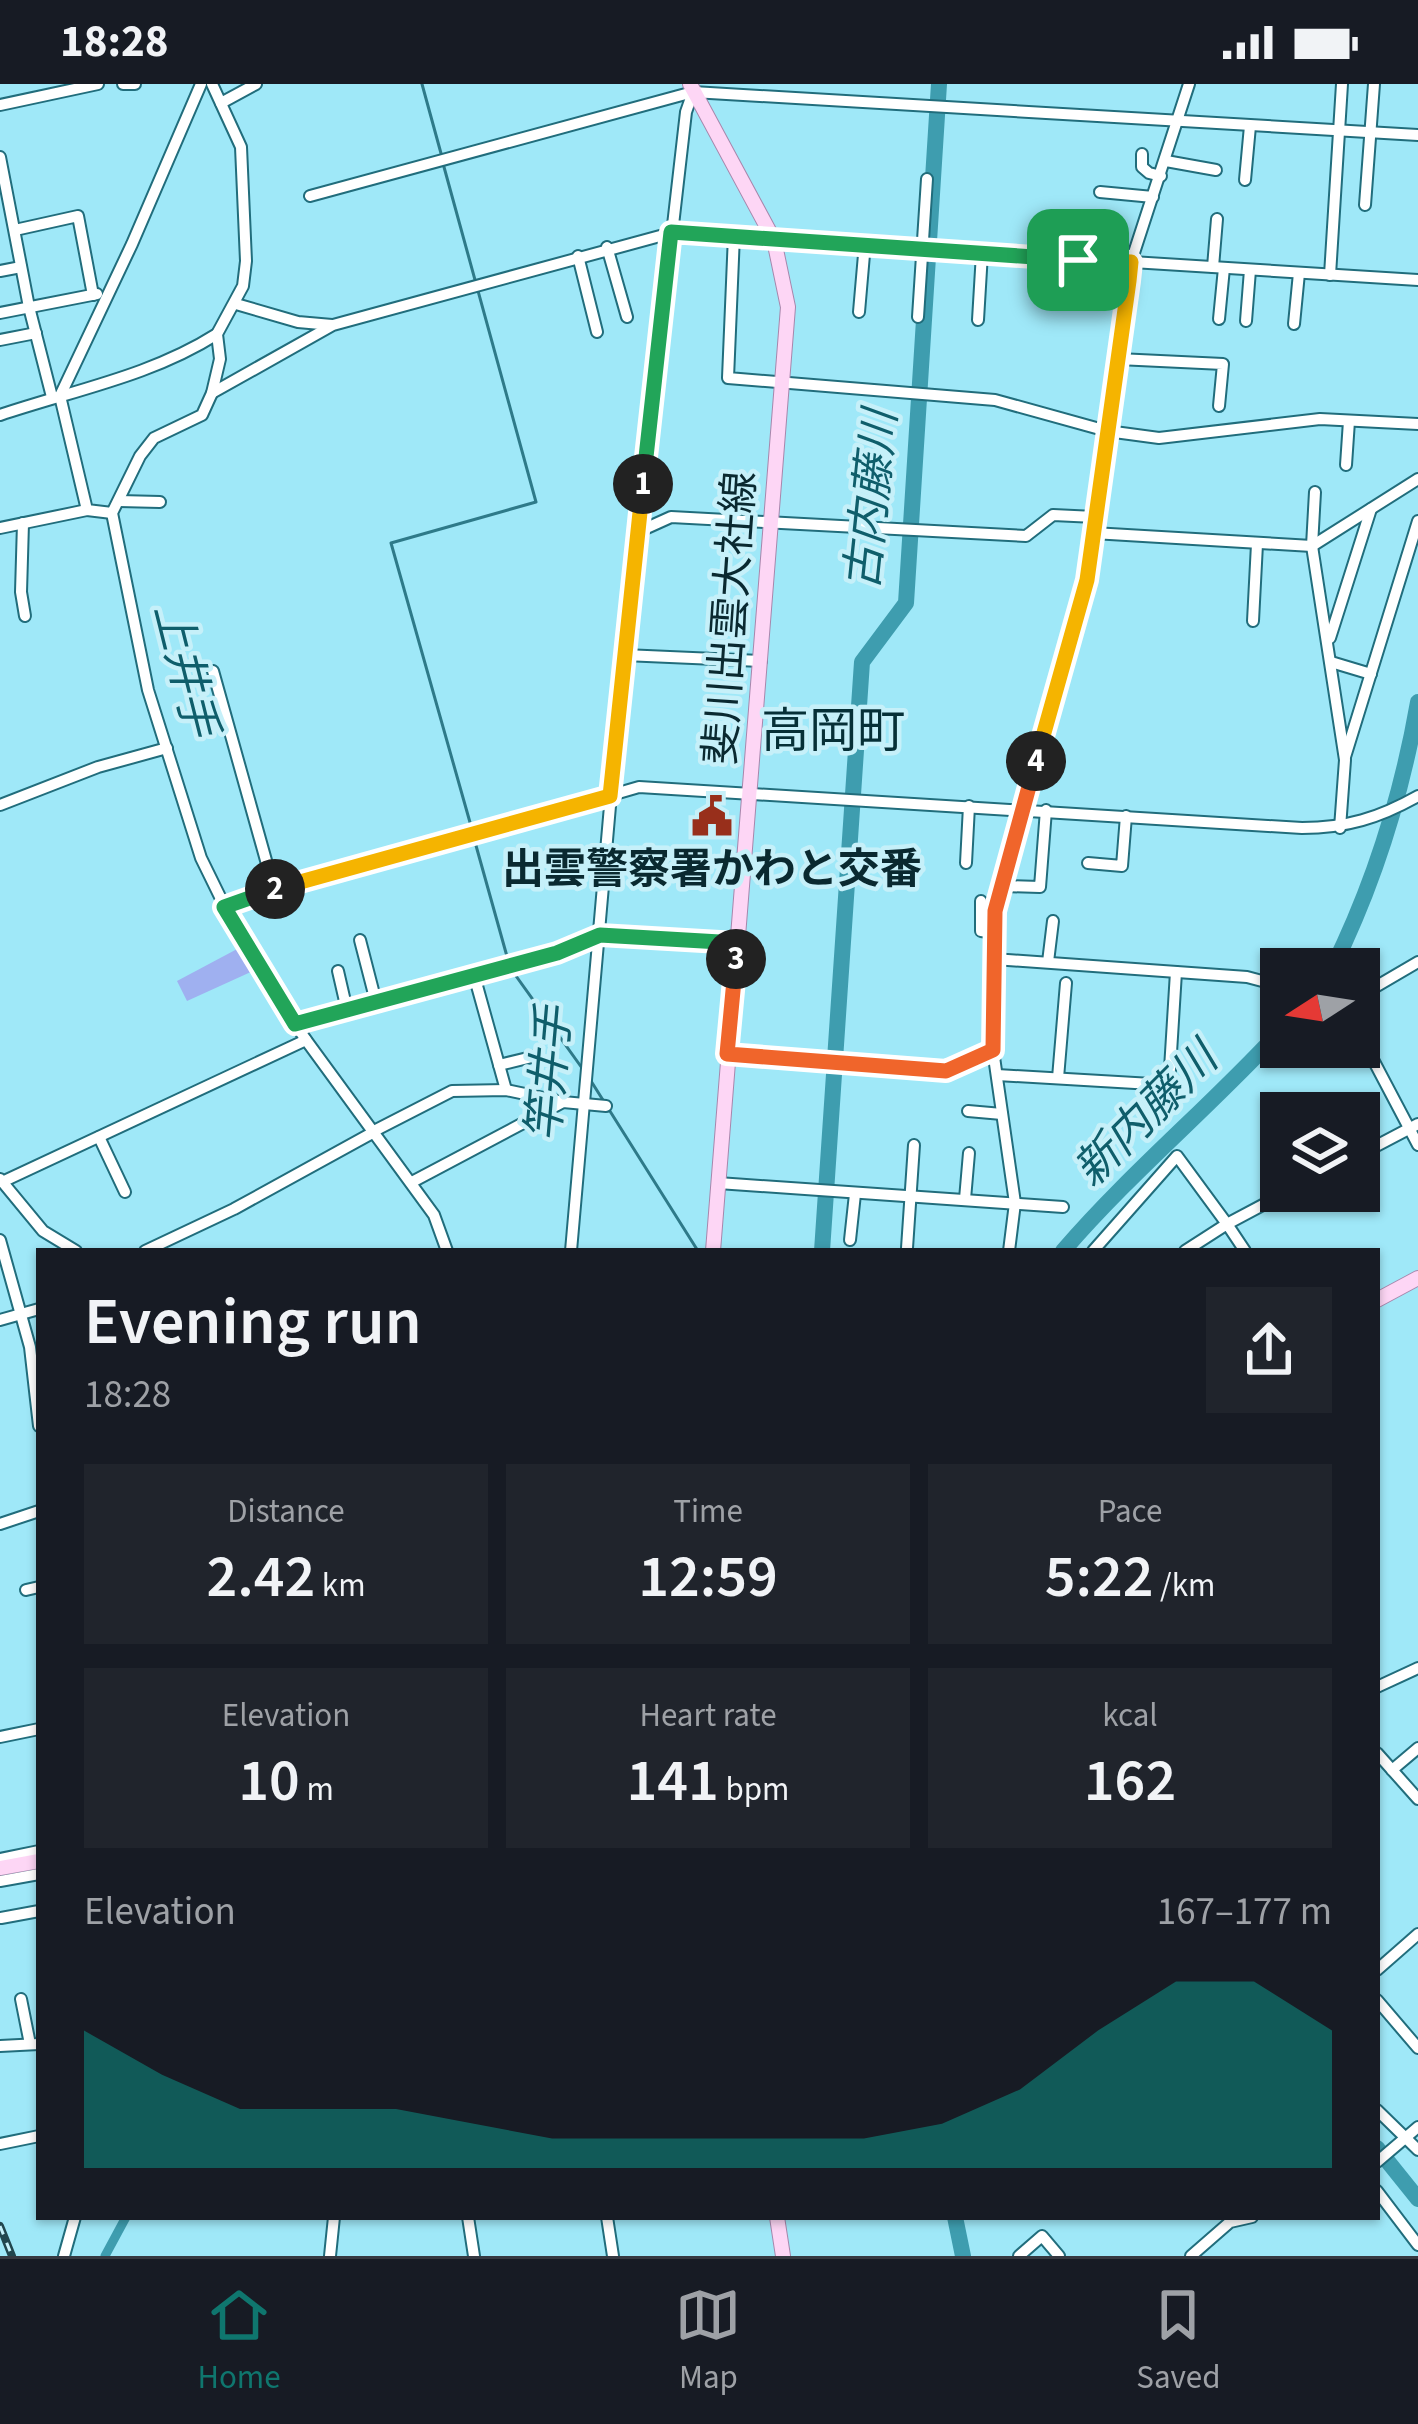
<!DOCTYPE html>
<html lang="en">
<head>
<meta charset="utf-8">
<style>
	:root { --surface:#171b24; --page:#20242c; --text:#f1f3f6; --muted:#9ea1a6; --line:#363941; --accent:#0f766e }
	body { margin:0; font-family:"Source Sans 3","Noto Sans JP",sans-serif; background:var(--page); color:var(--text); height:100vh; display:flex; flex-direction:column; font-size:45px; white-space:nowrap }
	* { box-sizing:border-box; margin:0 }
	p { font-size:39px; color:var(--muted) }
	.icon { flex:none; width:66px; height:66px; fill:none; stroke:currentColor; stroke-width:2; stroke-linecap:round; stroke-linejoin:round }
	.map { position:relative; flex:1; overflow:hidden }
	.panel { position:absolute; left:36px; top:1164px; width:1344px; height:972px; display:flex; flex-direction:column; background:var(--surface); border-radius:0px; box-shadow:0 3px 9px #0004 }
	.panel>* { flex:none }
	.needle { width:78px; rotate:258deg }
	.fabs { position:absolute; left:1260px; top:864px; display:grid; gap:24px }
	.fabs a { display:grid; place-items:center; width:120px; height:120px; border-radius:0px; background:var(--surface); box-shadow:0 3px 9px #0004; font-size:60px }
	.pin { position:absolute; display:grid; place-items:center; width:102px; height:102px; color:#fff; margin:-51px; border-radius:24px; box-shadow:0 6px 18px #0006 }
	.km { position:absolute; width:60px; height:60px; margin:-30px; border-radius:50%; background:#222; color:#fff; font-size:33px; line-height:60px; text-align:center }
	.round { display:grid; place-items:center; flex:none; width:126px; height:126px; border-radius:0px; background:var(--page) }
	.overview { display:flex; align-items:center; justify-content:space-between; height:204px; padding:0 48px }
	h1 { font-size:66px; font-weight:600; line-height:90px }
	.stats { display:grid; grid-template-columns:repeat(3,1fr); gap:18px; height:204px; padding:12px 48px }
	.stats div { display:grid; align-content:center; border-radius:0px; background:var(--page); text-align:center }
	.stats b { font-size:60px; font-weight:600 }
	.stats small { font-size:33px; font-weight:400 }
	.stats p { font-size:33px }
	.chart { height:336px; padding:24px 48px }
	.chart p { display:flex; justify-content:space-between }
	.chart svg { width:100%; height:216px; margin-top:12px; fill:var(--accent); opacity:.7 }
	.status { display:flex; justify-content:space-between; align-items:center; height:84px; padding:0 60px; background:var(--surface); direction:ltr }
	.status svg { height:33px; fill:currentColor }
	.tabs { display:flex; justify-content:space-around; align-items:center; height:168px; border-top:3px solid var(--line); background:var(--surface); font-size:33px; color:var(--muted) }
	.tabs a { display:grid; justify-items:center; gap:6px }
	.tabs .active { color:var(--accent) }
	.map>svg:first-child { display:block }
	.green { fill:#9fb0f0 }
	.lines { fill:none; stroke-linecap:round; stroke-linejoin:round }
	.stream { stroke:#2e7a89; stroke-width:3 }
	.canal { stroke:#3e9daf; stroke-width:9 }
	.river { stroke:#3e9daf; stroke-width:16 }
	.minor-casing { stroke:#216d7c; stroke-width:14 }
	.major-casing { stroke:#a787ac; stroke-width:16 }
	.minor { stroke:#fff; stroke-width:10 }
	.major { stroke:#fdd6f5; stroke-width:14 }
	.rail-casing { stroke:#21464e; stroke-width:8 }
	.rail { stroke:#c6f0f9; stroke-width:3; stroke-dasharray:9; stroke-linecap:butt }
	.split-1-casing { stroke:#fff; stroke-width:24 }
	.split-2-casing { stroke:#fff; stroke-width:24 }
	.split-3-casing { stroke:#fff; stroke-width:24 }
	.split-4-casing { stroke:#fff; stroke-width:24 }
	.split-5-casing { stroke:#fff; stroke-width:24 }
	.split-1 { stroke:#22a559; stroke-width:15 }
	.split-2 { stroke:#f5b400; stroke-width:15 }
	.split-3 { stroke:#22a559; stroke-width:15 }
	.split-4 { stroke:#f0652b; stroke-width:15 }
	.split-5 { stroke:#f5b400; stroke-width:15 }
	.labels { text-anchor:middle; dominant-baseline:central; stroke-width:9; stroke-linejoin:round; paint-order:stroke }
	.street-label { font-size:42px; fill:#0a2930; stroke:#c6f0f9 }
	.poi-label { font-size:42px; font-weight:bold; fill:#0a2930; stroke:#c6f0f9 }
	.water-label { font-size:45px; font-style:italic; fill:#0f5e6b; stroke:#c6f0f9 }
	.quarter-label { font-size:48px; fill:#063037; stroke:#c6f0f9 }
</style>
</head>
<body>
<div class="status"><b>18:28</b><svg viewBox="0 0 49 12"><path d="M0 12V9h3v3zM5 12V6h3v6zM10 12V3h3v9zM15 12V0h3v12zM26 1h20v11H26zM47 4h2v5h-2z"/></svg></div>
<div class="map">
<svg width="1418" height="2172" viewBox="0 0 1418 2172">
	<rect width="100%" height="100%" fill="#9fe8f8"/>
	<polygon class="green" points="239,864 253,887 187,917 177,897"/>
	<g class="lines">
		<g class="stream">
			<polyline points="422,0 442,73"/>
			<polyline points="444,83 536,418 391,459 473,749"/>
			<polyline points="475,758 508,876"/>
			<polyline points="511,885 582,984"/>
			<polyline points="591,997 698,1167"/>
		</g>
		<g class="canal">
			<polyline points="645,336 655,251"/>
			<polyline points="105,2172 126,2133"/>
		</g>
		<g class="river">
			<path d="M1332,885C1373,802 1402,710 1418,618"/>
			<polyline points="822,1167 862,578 906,519 939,0"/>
			<path d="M1063,1167C1131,1088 1211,1022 1281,946"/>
			<polyline points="1377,2064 1418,2115"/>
			<polyline points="955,2133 963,2172"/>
		</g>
		<g class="minor-casing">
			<g id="minor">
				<polyline points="123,0 135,0"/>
				<polyline points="212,0 241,63 246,177 243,202 217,250 220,275 212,309 202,331 154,354 140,372 112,429 148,606 201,774 225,823 258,884 306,956 434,1131 447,1167"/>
				<polyline points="221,19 256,0"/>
				<polyline points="0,21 98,0"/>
				<polyline points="1142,70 1142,83 1149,89 1161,92"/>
				<polyline points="0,73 29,223 52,313"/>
				<polyline points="1166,77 1216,86"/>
				<polyline points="1245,96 1250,42"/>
				<polyline points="1100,108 1153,113"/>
				<polyline points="310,112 693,8 1418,51"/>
				<polyline points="1365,121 1374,0"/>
				<polyline points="15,146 78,132 93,211"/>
				<polyline points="734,151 728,294 995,316 1107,347 1159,354 1320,335 1418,340"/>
				<polyline points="607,163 627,233"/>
				<polyline points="578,172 597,248"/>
				<polyline points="1213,183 1217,135"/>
				<polyline points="0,187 21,183"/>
				<polyline points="1330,191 1342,0"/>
				<polyline points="236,220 298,238 332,241"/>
				<polyline points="859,228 865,159"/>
				<polyline points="0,229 97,210"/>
				<polyline points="918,233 927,95"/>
				<polyline points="1219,235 1224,184"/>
				<polyline points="978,236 982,169"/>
				<polyline points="1246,237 1250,186"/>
				<polyline points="1294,240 1299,189"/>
				<polyline points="0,256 36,249"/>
				<polyline points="1118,275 1223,280 1219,322"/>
				<polyline points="212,309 333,241 671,149 1418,196"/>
				<path d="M0,331C74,306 151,292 217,250"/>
				<polyline points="1346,381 1349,337"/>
				<polyline points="1315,408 1312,462 1345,676 1340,744"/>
				<polyline points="119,417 160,418"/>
				<polyline points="112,429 87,426 60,312 132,160 201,0"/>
				<polyline points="1095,433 1131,178 1189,0"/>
				<polyline points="23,439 21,508 25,532"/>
				<polyline points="0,444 87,426"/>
				<polyline points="640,447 671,433 1026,452 1053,431 1095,433 1087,496 995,827 993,966 1015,1119 1009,1167"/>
				<polyline points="1093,449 1312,462 1418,395"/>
				<polyline points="1253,537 1257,460"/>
				<polyline points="1330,554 1371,425"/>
				<polyline points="624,571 761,577"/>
				<polyline points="1331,578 1371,590"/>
				<polyline points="213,587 274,805"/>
				<polyline points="1345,673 1418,437"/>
				<polyline points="0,721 98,683 167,664"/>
				<polyline points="966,779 969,722"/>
				<polyline points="1088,779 1122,782 1126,732"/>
				<polyline points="1003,802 1040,803 1046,726"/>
				<polyline points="981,817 981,847 995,849"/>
				<path d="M225,823L639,703L1302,744C1346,744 1379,734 1418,712"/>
				<polyline points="360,856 376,918"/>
				<polyline points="994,875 1247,893 1281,902"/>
				<polyline points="1048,878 1053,837"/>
				<polyline points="338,887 347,926"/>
				<polyline points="474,891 506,1006"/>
				<polyline points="1359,917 1365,909 1418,878"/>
				<polyline points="295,940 557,869 600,851 737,859"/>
				<polyline points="1359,949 1418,1061"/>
				<polyline points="727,970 945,987 993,966"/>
				<polyline points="499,981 536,972"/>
				<polyline points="997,991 1169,1001 1176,888"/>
				<polyline points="1058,994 1066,899"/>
				<polyline points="968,1027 1002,1030"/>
				<polyline points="374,1047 452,1007 506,1006 563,1018"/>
				<polyline points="99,1053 125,1108"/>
				<polyline points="1359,1071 1418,1040"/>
				<polyline points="0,1095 43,1147 76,1167"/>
				<polyline points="2,1098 306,956"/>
				<polyline points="412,1098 563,1018 606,1022"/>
				<polyline points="718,1099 1063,1123"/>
				<polyline points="965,1115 969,1069"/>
				<polyline points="0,1156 30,1263 39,1342"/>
				<polyline points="850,1156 855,1110"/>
				<polyline points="907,1164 914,1061"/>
				<polyline points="145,1167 234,1125 374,1048"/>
				<polyline points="571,1167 622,585 686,28 693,8"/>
				<polyline points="1093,1167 1177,1072 1227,1140 1289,1107"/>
				<polyline points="1185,1167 1227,1140 1245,1167"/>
				<polyline points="0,1236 39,1225"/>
				<polyline points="0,1440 39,1427"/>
				<polyline points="26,1506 39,1503"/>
				<polyline points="1377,1603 1418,1584"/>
				<polyline points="0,1653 39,1645"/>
				<polyline points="1377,1669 1418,1715"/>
				<polyline points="1392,1686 1418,1664"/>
				<polyline points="0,1775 39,1767"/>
				<polyline points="0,1797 39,1790"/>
				<polyline points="1,1834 39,1827"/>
				<polyline points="1377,1886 1418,1850"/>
				<polyline points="21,1915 30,1960"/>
				<polyline points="1377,1916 1418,1964"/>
				<polyline points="0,1962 39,1960"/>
				<polyline points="1377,2026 1418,2066"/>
				<polyline points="0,2060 39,2052"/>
				<polyline points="1377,2078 1418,2043"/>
				<polyline points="1377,2107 1418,2161"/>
				<polyline points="468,2133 474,2172"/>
				<polyline points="607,2133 613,2172"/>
				<polyline points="64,2172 75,2133"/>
				<polyline points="330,2172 334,2133"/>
				<polyline points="1019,2172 1042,2152 1059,2172"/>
				<polyline points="1191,2172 1230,2138 1252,2133"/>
			</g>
		</g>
		<g class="major-casing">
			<g id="major">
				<polyline points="690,0 774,156 788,223 713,1167"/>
				<polyline points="1377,1216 1418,1194"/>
				<polyline points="0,1784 39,1777"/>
				<polyline points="777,2133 783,2172"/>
			</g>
		</g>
		<use href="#minor" class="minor"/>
		<use href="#major" class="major"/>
		<g class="rail-casing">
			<polyline id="rail" points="0,2142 12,2172"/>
		</g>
		<use href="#rail" class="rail"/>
	</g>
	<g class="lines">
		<g class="split-1-casing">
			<polyline id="split-1" points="643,400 671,148 1078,176"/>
		</g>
		<g class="split-2-casing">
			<polyline id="split-2" points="275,805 610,712 643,400"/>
		</g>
		<g class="split-3-casing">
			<polyline id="split-3" points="275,805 224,823 295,940 557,869 600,851 737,859 736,875"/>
		</g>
		<g class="split-4-casing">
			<polyline id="split-4" points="736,875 727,970 946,987 993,966 995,827 1036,677"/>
		</g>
		<g class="split-5-casing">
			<polyline id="split-5" points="1036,677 1087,496 1129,197 1131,178 1078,176"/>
		</g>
		<use href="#split-1" class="split-1"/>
		<use href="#split-2" class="split-2"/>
		<use href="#split-3" class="split-3"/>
		<use href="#split-4" class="split-4"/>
		<use href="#split-5" class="split-5"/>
	</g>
	<defs>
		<g id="civic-bare" transform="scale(3.24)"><path d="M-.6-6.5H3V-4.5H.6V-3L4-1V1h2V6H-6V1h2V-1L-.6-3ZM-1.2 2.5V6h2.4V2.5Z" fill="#982f1b" stroke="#c6f0f9" stroke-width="2.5" paint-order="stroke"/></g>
	</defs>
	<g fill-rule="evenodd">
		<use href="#civic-bare" x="712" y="732"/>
	</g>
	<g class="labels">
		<g class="street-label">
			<text transform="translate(731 534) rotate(-86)">斐川出雲大社線</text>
		</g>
		<g class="poi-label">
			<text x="712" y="786">出雲警察署かわと交番</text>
		</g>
		<g class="water-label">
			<text transform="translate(872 416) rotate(-84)">古内藤川</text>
			<text transform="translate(185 586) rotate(76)">上井手</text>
			<text transform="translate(550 990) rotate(-85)">竿井手</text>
			<text transform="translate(1146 1031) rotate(-45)">新内藤川</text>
		</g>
		<g class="quarter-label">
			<text x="833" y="648">高岡町</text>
		</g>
	</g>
</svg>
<div class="fabs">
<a><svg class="needle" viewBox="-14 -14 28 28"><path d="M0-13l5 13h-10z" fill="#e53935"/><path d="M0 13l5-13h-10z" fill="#9ea1a6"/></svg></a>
<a><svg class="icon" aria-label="layers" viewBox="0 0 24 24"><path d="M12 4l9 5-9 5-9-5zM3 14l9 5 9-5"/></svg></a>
</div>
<div class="pin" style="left:1078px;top:176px;background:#1e9e55"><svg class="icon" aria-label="arrive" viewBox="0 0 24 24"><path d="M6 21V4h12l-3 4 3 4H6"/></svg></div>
<b class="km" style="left:643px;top:400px">1</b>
<b class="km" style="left:275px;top:805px">2</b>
<b class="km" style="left:736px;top:875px">3</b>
<b class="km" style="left:1036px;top:677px">4</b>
<section class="panel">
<div class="overview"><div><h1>Evening run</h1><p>18:28</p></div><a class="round"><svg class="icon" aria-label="share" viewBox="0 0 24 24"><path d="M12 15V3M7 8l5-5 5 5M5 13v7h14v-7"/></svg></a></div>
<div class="stats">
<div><p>Distance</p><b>2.42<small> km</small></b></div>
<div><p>Time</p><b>12:59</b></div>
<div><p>Pace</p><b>5:22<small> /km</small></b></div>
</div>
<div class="stats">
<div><p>Elevation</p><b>10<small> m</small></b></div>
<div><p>Heart rate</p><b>141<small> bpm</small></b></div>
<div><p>kcal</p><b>162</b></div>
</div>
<div class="chart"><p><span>Elevation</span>167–177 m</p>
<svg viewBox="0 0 160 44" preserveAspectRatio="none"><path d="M0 44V16L10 25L20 32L30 32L40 32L50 35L60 38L70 38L80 38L90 38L100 38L110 35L120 28L130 16L140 6L150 6L160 16V44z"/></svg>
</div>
</section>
</div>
<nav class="tabs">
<a class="active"><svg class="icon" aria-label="home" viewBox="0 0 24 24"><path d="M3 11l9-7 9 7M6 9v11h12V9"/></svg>Home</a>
<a><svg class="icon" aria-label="map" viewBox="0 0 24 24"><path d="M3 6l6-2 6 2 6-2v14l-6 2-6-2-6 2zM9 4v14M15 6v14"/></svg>Map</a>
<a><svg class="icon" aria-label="saved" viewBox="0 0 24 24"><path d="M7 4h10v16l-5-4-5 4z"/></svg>Saved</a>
</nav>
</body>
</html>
